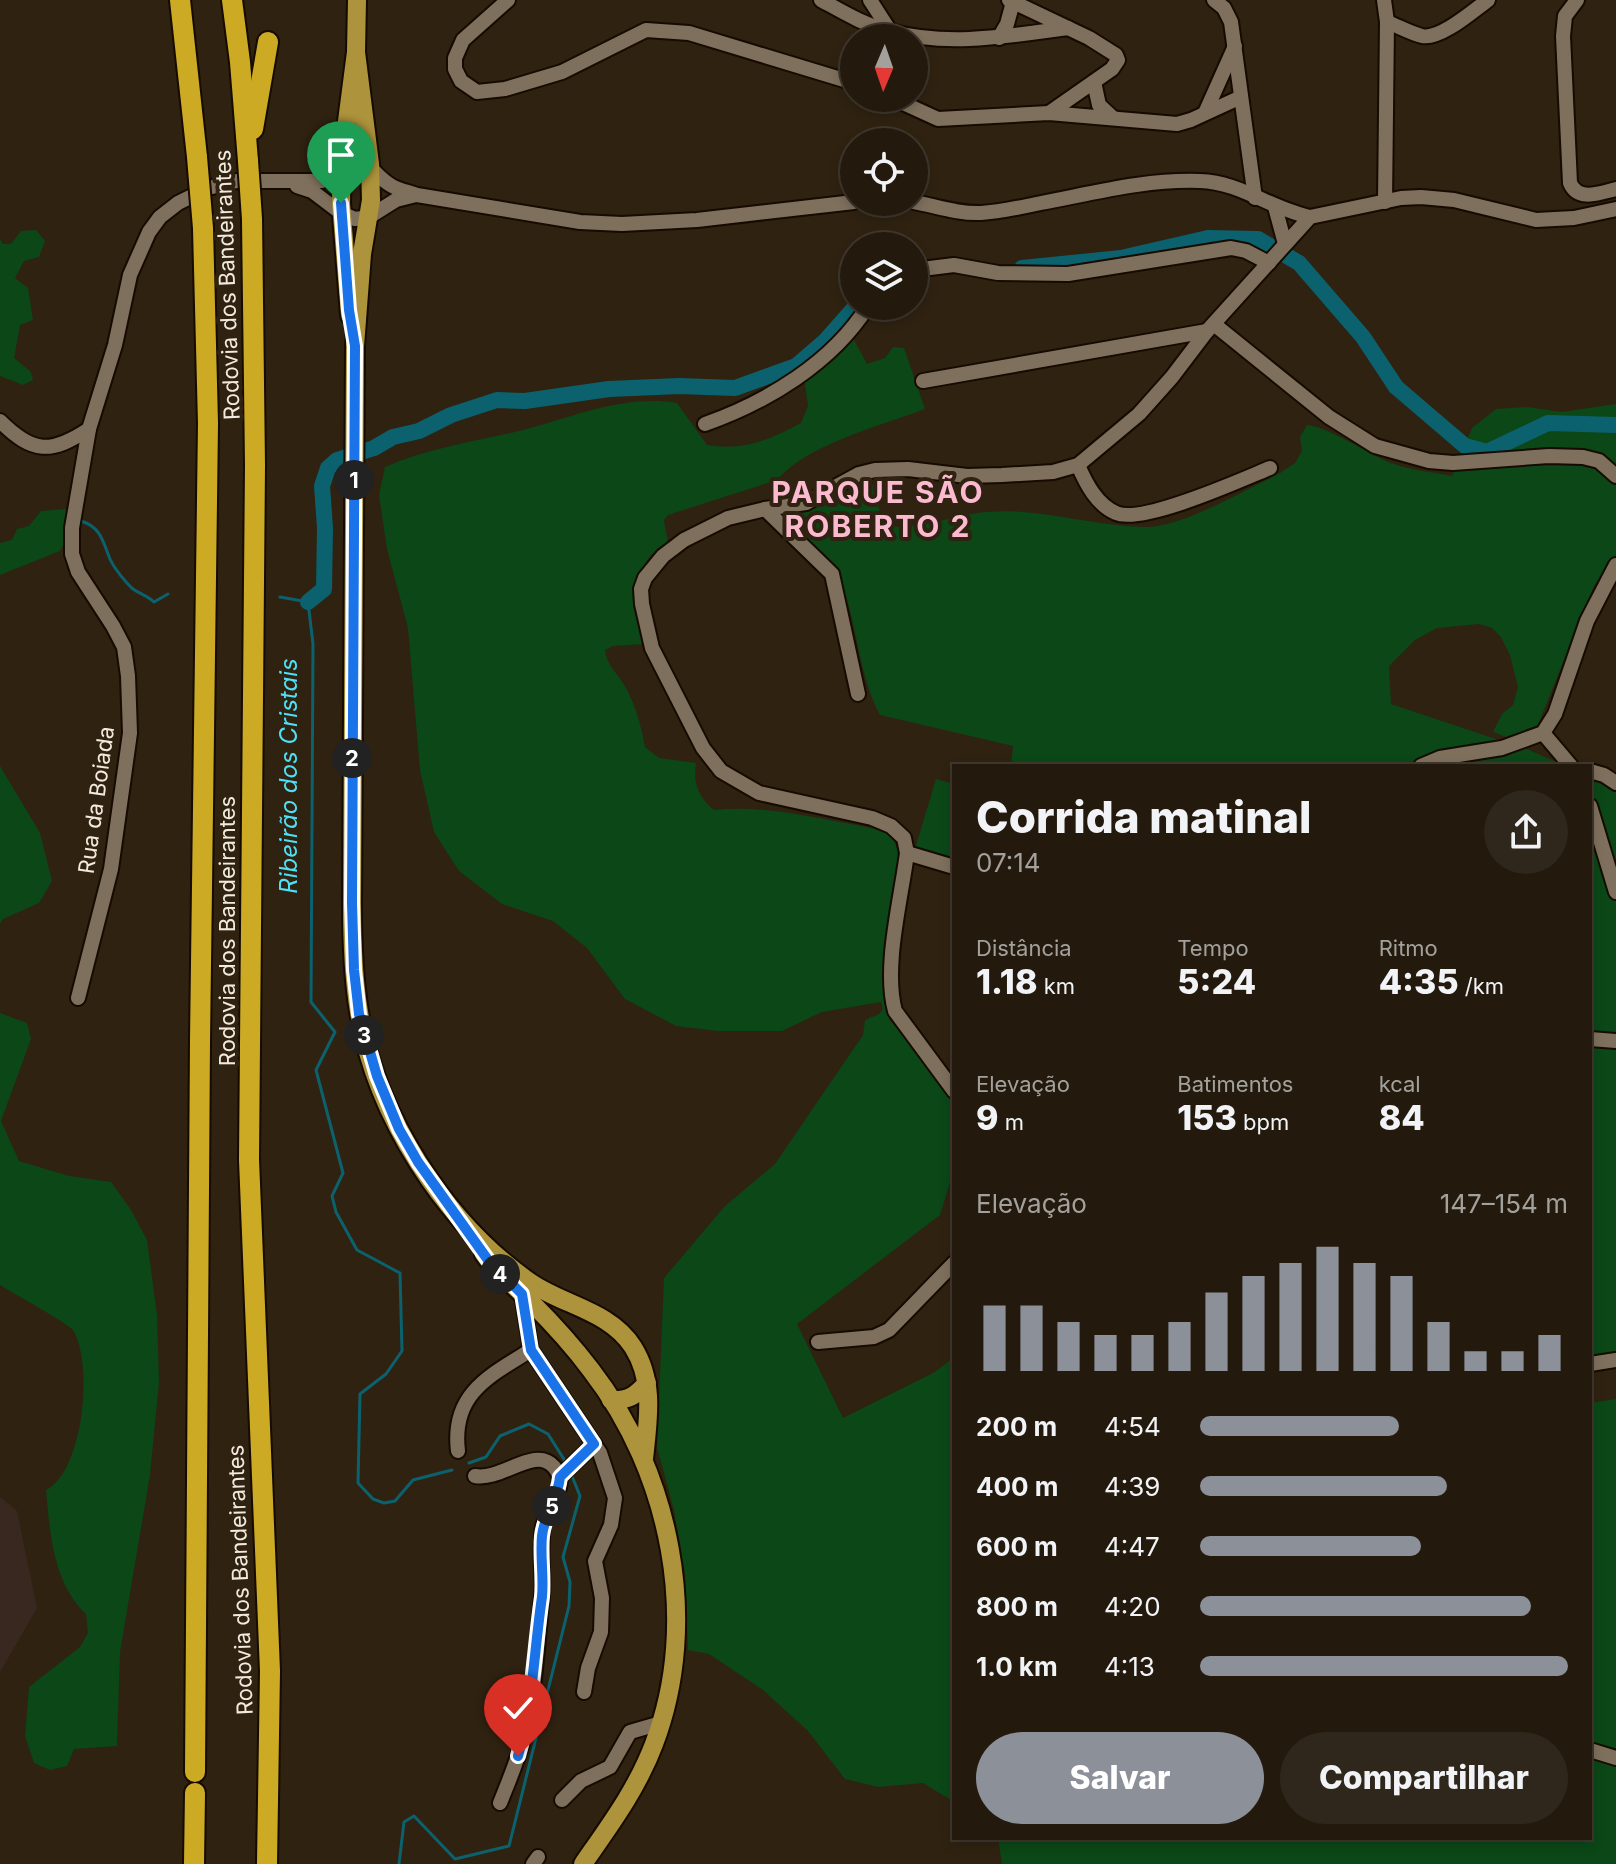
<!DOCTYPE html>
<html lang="pt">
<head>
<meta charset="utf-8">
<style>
	:root { --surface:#231a0d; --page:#2f271b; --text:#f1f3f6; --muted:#a3a19d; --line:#40382e; --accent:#8c9099 }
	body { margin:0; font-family:Inter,sans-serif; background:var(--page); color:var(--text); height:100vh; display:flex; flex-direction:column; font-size:30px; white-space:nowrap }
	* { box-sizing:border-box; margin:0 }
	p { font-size:26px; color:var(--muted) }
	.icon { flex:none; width:44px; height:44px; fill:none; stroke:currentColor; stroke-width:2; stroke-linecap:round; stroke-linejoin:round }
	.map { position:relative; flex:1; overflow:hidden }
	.drawer { position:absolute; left:952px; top:764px; width:640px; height:1076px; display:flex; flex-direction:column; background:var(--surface); border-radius:0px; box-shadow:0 4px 12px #0003,0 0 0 2px var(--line) }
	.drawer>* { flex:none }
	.needle { width:52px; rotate:182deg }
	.controls { position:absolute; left:840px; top:24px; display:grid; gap:16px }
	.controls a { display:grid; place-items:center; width:88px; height:88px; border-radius:50%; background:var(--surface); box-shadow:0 4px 12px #0003,0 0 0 2px var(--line); font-size:40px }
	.pin { position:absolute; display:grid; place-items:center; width:68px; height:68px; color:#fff; margin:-82px -34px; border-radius:50% 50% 50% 0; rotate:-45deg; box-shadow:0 0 8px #0007 }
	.pin .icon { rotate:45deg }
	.km { position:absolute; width:40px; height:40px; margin:-20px; border-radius:50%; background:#222; color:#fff; font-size:22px; line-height:40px; text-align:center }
	.round { display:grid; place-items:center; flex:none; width:84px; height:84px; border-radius:42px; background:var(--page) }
	.summary { display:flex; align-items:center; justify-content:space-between; height:136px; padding:0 24px }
	h1 { font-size:44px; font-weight:800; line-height:60px }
	.metrics { display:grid; grid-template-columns:repeat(3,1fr); gap:12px; height:136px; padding:8px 24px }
	.metrics div { display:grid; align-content:center }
	.metrics b { font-size:34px; font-weight:800 }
	.metrics small { font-size:22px; font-weight:400 }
	.metrics p { font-size:22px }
	.chart { height:224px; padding:16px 24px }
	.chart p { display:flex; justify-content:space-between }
	.chart svg { width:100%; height:144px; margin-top:8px; stroke:var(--accent); stroke-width:6 }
	.cta { display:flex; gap:16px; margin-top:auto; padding:16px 24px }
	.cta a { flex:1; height:92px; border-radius:48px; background:var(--accent); color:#fff; font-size:32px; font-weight:800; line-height:92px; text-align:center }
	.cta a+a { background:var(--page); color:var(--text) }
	ul { padding:0 24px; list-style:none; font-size:26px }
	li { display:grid; grid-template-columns:128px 96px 1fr; align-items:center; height:60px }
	li i { height:20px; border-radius:10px; background:var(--accent) }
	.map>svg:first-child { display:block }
	.industrial { fill:#39281f }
	.green { fill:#0b4717 }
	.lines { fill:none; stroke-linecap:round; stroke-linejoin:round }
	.stream { stroke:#0b626e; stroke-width:3 }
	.river { stroke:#0b626e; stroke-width:16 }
	.minor-casing { stroke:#160b00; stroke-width:18 }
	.major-casing { stroke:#160b00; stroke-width:22 }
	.highway-casing { stroke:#160b00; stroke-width:24 }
	.minor { stroke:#7f705d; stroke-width:14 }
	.major { stroke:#ad933b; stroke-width:18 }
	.highway { stroke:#ccaa24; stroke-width:20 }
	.highway-bridge-casing { stroke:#160b00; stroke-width:24; stroke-linecap:butt }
	.highway-bridge { stroke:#ccaa24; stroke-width:20 }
	.route-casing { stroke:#fff; stroke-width:16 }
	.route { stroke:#1a73e8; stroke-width:10 }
	.labels { text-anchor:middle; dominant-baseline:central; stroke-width:8; stroke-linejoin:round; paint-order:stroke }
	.street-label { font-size:22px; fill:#f3eadf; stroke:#2f2211 }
	.water-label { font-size:24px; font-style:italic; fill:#4ee0f6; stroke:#2f2211 }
	.district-label { font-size:30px; font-weight:bold; letter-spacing:2px; fill:#fcbad0; stroke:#2f2211 }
</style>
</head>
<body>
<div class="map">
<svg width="1616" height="1864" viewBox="0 0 1616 1864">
	<rect width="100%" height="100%" fill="#2f2211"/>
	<polygon class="industrial" points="0,1497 17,1511 37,1608 0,1672"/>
	<g class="green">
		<polygon points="36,230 45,241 39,257 24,261 15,278 28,288 33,320 20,325 14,358 31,372 33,380 23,385 0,376 0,239 3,244 11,244 21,231"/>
		<path d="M853,338L867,364L885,358L893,347L904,348L925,409C880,426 808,444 777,480L668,515L664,520L668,543C642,553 633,588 637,613C638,624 642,634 643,644L613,646L605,650C607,667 620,675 627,690C636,707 642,729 645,747L659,758L696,763C693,783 698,797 714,810C771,804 827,821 884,830L894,841L902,861L887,1006L889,1019L954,1097V1169L940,1215L797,1324L843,1418L935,1372L954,1357V1802L923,1783L878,1787L845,1779L808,1731L763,1690L709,1654L688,1650L685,1574L674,1510L657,1447L664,1278L725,1206L775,1164L863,1035L865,1020L879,1014L883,1009L881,1002L822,1012L782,1031H718L676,1026L625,999L587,948L553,921L502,904L459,871L434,832L420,770L408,628L387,549L379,495L385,467C427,449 471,442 515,432C570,419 620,394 677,403L707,445C743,451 769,440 801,423L808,406L804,377Z"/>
		<path d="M1616,404V570L1608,566L1594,586L1537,727L1506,737L1493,732L1502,714L1513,705L1518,687L1510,655L1501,637L1492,628L1479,624L1437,628L1415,640L1389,666L1391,704L1529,750L1566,766H1011L1013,746L880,715C856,670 858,616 836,570C828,553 797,533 783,517V512L832,499L865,485H873L882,521L888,526C922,530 952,515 985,512C1038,507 1091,526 1144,527C1182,528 1244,490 1280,473L1295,463L1302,451L1300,437L1307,425C1332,428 1365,453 1391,463C1410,470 1432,472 1452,476L1472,428L1496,409L1527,407L1562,412Z"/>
		<polygon points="66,509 70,515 64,544 60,551 0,575 0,543 12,540 17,529 29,526 41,511"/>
		<polygon points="0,766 40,833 52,881 39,903 3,919 0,924"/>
		<polygon points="1590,775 1616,788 1616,1353 1593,1357 1590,1353"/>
		<polygon points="936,779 954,784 954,864 915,849"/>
		<path d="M0,1013L27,1023L31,1039L1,1121L19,1161L69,1176L111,1182L131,1210L147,1240L157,1315L159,1382L150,1475L120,1652L117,1746L74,1749L67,1766L50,1770L34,1763L25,1736L29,1687L80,1647L88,1633L86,1614C53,1583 50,1533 46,1490C83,1472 94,1364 73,1330C69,1324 11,1292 0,1285Z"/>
		<polygon points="1616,1399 1616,1864 1002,1864 998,1838 1590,1838 1590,1403"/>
	</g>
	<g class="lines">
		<g class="stream">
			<path d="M81,521C101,527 103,542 110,559C114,568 126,583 133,589C140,594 148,596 154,602L168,594"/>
			<polyline points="280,597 308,602 313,644 311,1002 335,1032 316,1070 343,1173 332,1196 336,1212 357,1250 400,1273 402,1351 386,1374 360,1394 358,1483 373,1499 384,1503 395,1501 413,1480 452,1470"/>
			<polyline points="469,1463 486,1457 500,1436 529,1424 548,1434 567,1464"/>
			<polyline points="399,1864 404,1822 414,1816 455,1859 509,1846 569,1606 570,1582 563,1557 580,1496 570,1471"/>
		</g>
		<g class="river">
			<polyline points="1022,268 1121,258 1208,238 1258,239 1299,263 1363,337 1396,387 1465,446 1487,452 1548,423 1616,425"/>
			<polyline points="308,602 324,589 325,528 322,486 328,468 337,460 374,448 393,437 419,431 451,415 497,400 525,401 609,389 679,386 735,388 796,366 825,341 856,306"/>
		</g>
		<g class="minor-casing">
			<g id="minor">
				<polyline points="508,0 463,40 455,58 455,69 461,81 477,92 505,89 562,72 646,30 689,33 854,83"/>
				<path d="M821,0C843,12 864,25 889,31C949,47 1008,36 1068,28"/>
				<polyline points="870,0 890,31"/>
				<polyline points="1009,0 1089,38 1116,55 1118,60 1112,69 1049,113"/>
				<polyline points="1214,0 1224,8 1231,22 1255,198"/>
				<polyline points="1384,0 1387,22 1385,202"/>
				<path d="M1577,0L1565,16L1563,36L1570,183C1578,202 1600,193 1616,189"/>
				<path d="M1387,22C1398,26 1410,33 1422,36C1440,40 1473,11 1488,0"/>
				<polyline points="999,38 1007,24 1013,2"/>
				<polyline points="1094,82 1099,105 1113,118"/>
				<polyline points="892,98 938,119 1049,113 1177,124 1191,120 1241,97"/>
				<polyline points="1205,113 1235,46"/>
				<polyline points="297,186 312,191 341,213 355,219 369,217 396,200 416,195"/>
				<path d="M914,202C936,206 958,214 981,213C1001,212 1021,207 1041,203C1094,193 1146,179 1200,181C1240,182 1271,209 1310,217"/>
				<polyline points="1275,207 1285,244"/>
				<polyline points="914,270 954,265 998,273 1068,274 1231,248 1246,251 1269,263"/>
				<polyline points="1215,325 1329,417 1375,446 1429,461 1453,463 1549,456 1583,457 1599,461 1616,476"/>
				<polyline points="923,381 1207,331"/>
				<path d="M0,421C33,454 51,454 89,429"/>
				<path d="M705,424C767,402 832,363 868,306"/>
				<path d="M1078,465C1086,484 1097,505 1116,513C1142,525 1243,479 1270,468"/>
				<polyline points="765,509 832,574 858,694"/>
				<polyline points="1543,733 1571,766"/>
				<polyline points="1421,766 1440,758 1502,748 1543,733 1555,714 1587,621 1616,565"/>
				<polyline points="1590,771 1604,775 1616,783"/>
				<polyline points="1590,806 1616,892"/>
				<polyline points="907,853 954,867"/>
				<path d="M78,998L111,869L130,733L128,676L124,647L113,626L78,572L72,554V528L89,429L115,345L130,275L149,232L160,217L178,203L208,188L237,181H322L334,173L342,160C374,158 369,173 392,186C399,190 409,192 417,195L580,222L622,224L697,220L854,202"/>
				<polyline points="1590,1039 1616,1041"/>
				<path d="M954,1091L895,1011C883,967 901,900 907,853L904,838L891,826L872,818L759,793L721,771L703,748L652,648L642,604L641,589L645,578L663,556L684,540L728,518L765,509L806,503L859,474L875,470L908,469L967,476L1002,475L1053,472L1078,465L1139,414L1172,377L1207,331L1310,217L1401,198L1421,197L1454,200L1536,220L1574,218L1616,209"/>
				<polyline points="522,1294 531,1350 600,1453 615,1498 611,1525 595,1561 602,1598 601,1632 588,1668 584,1692"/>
				<polyline points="818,1342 874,1337 889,1330 954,1263"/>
				<polyline points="1590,1364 1616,1360"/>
				<path d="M458,1451C451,1394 489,1376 531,1350"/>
				<path d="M475,1476C502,1481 535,1445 554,1467C570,1485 548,1505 544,1523C542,1528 542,1535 542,1541C540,1559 544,1578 542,1596C537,1644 535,1693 523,1740C517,1762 508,1783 500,1803"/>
				<polyline points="560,1477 594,1444"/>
				<polyline points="1590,1750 1616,1758"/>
				<polyline points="562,1800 581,1781 610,1767 630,1732 661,1723"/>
				<polyline points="533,1864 538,1857"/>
			</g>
		</g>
		<g class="major-casing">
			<g id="major">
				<path d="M356,52L370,164L371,200L362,254L355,346L352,903C352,939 353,976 359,1012C376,1116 445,1223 531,1283C565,1306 610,1311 633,1347C655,1382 648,1420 644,1459"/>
				<polyline points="350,315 341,203 342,160 356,52 357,0"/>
				<path d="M484,1254C497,1273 515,1286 531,1302C552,1323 573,1346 591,1370C670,1472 701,1621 654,1744C637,1789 610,1825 583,1864"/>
				<path d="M611,1400C629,1401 636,1395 647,1383"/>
			</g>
		</g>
		<g class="highway-casing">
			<g id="highway">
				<polyline points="180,0 197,157"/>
				<polyline points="232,0 240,62 248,161"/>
				<polyline points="253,129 268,42"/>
				<polyline points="252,219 255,465 249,1160 270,1671 267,1864"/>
				<polyline points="195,1772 200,1041 208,423 203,228"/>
				<polyline points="194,1864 195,1793"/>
			</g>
		</g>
		<use href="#minor" class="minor"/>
		<use href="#major" class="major"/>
		<use href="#highway" class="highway"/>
		<g class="highway-bridge-casing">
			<g id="highway-bridge">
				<polyline points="197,157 203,228"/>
				<polyline points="248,161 252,219"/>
			</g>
		</g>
		<use href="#highway-bridge" class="highway-bridge"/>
	</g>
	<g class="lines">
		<g class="route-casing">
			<path id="route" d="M341,203L349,310L355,346L352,903L354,970L359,1014L377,1076L399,1129L418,1162L488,1260L522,1294L531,1350L594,1444L560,1477C558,1499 544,1515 542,1536C540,1556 544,1577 542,1597C534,1651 533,1704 518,1756"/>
		</g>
		<use href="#route" class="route"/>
	</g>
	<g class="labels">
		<g class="street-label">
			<text transform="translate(227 285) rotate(-92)">Rodovia dos Bandeirantes</text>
			<text transform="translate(96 800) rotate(-82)">Rua da Boiada</text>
			<text transform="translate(227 931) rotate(-90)">Rodovia dos Bandeirantes</text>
			<text transform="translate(240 1580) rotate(-92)">Rodovia dos Bandeirantes</text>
		</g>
		<g class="water-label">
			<text transform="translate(288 776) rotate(-90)">Ribeirão dos Cristais</text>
		</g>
		<g class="district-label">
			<text x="878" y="492">PARQUE SÃO<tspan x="878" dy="34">ROBERTO 2</tspan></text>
		</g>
	</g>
</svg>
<div class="controls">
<a><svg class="needle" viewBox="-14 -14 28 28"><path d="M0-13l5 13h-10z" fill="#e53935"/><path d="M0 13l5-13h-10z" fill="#a3a19d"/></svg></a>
<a><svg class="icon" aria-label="locate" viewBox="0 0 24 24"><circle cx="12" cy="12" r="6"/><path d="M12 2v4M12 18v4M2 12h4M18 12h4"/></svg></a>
<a><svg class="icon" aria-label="layers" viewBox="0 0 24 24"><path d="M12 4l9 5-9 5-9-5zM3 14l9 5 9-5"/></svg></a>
</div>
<div class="pin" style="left:341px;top:203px;background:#1e9e55"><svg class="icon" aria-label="arrive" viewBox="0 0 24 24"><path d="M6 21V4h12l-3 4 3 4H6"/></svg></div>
<div class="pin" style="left:518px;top:1756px;background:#d93025"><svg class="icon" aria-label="check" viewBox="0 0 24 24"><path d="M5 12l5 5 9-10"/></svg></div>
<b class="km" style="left:354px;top:480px">1</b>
<b class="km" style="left:352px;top:758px">2</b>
<b class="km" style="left:364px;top:1035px">3</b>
<b class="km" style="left:500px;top:1274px">4</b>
<b class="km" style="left:552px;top:1506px">5</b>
<section class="drawer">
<div class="summary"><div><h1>Corrida matinal</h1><p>07:14</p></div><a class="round"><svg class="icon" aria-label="share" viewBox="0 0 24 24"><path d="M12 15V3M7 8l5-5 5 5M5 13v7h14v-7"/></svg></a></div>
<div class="metrics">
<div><p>Distância</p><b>1.18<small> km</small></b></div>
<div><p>Tempo</p><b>5:24</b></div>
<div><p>Ritmo</p><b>4:35<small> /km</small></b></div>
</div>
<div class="metrics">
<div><p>Elevação</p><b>9<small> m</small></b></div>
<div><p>Batimentos</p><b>153<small> bpm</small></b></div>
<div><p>kcal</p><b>84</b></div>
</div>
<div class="chart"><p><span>Elevação</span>147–154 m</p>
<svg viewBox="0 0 160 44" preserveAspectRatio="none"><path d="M5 44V24M15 44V24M25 44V29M35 44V33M45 44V33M55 44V29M65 44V20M75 44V15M85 44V11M95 44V6M105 44V11M115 44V15M125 44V29M135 44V38M145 44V38M155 44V33"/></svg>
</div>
<ul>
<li><b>200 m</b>4:54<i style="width:54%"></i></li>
<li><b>400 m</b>4:39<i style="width:67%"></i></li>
<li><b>600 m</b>4:47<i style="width:60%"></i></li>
<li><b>800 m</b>4:20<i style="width:90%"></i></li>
<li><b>1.0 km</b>4:13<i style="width:100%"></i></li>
</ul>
<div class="cta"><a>Salvar</a><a>Compartilhar</a></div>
</section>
</div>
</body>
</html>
